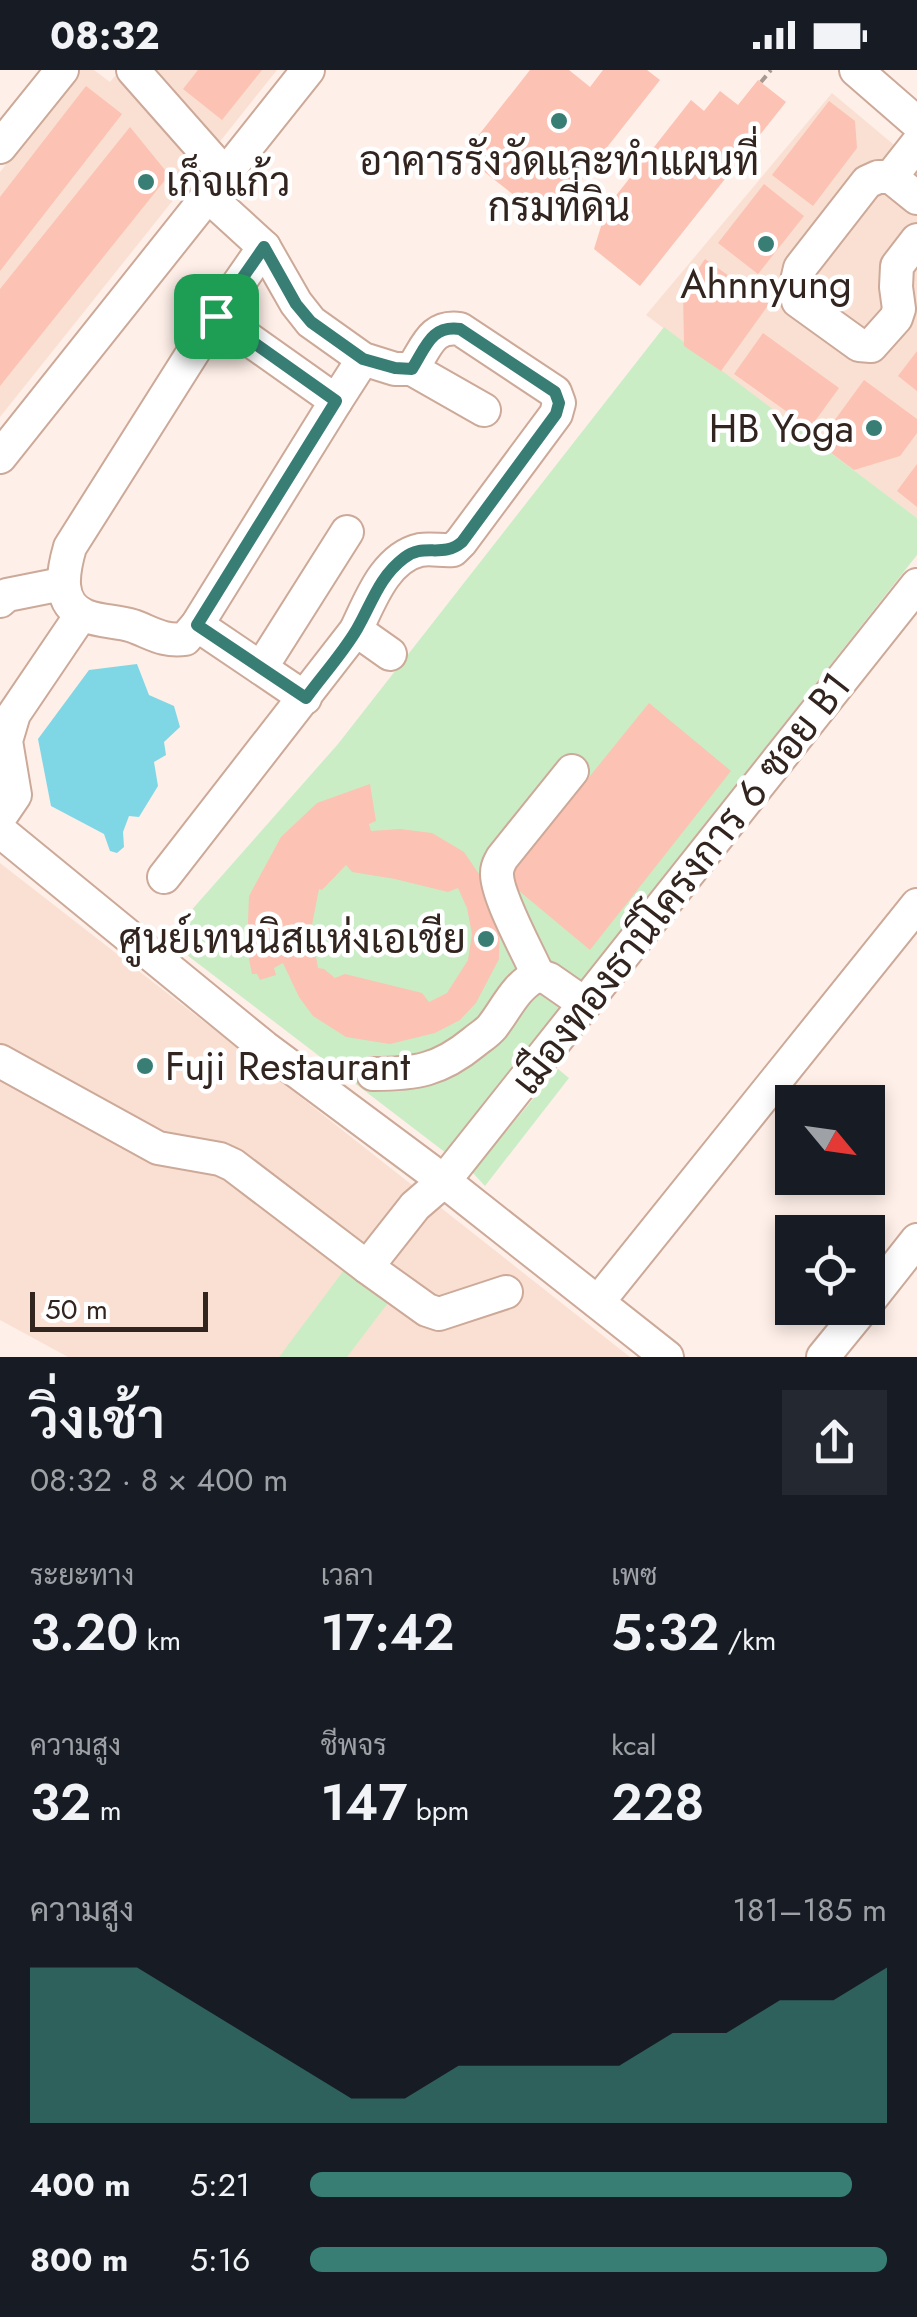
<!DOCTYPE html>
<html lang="th">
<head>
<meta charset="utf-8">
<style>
	:root { --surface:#171b24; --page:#242831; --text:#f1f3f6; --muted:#9ea1a6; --accent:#387e75 }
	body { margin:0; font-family:Jost,Sarabun,sans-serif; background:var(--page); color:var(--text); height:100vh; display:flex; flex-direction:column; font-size:38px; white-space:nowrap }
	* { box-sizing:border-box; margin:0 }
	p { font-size:32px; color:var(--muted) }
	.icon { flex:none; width:55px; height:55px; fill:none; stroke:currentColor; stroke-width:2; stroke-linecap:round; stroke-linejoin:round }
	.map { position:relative; height:1287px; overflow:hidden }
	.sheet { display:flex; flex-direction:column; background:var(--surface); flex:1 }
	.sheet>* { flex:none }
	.needle { width:65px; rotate:119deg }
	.controls { position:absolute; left:775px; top:1015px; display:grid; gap:20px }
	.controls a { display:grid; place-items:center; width:110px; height:110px; border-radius:0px; background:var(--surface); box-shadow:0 5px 15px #0003; font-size:50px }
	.scale { position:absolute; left:30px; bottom:25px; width:178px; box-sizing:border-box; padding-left:10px; border:5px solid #32241e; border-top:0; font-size:28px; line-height:35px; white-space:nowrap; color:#32241e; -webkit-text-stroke:8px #fff; paint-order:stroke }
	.pin { position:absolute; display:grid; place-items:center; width:85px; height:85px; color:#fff; margin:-42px; border-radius:20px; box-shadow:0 5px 15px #0006 }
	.round { display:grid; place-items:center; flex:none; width:105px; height:105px; border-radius:0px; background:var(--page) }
	.headline { display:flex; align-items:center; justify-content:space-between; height:170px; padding:0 30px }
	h1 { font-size:55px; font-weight:600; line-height:75px }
	.figures { display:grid; grid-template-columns:repeat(3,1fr); gap:15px; height:170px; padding:10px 30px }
	.figures div { display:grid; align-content:center }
	.figures b { font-size:50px; font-weight:600 }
	.figures small { font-size:28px; font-weight:400 }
	.figures p { font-size:28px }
	.chart { height:280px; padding:20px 30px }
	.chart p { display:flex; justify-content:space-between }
	.chart svg { width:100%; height:180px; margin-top:10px; fill:var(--accent); opacity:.7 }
	ul { padding:0 30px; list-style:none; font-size:32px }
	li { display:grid; grid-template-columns:160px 120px 1fr; align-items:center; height:75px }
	li i { height:25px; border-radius:12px; background:var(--accent) }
	.status { display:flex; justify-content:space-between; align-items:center; height:70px; padding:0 50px; background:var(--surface); direction:ltr }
	.status svg { height:28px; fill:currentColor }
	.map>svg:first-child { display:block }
	.built { fill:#fae0d2 }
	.green { fill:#cbedc6 }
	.water { fill:#7fd7e6 }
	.building { fill:#fcc2b3; fill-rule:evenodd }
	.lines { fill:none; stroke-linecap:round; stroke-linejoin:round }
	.minor-casing { stroke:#cca998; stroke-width:36 }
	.path { stroke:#a79892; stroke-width:4; stroke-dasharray:8 5; stroke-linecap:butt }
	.minor { stroke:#fff; stroke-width:32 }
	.route-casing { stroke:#fff; stroke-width:20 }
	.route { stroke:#387e75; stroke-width:12 }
	.poi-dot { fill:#387e75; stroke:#fff; stroke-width:4 }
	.labels { text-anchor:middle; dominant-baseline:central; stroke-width:9; stroke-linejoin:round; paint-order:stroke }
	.poi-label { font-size:40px; fill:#32241e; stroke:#fff }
	.street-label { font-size:40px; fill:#32241e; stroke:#fff }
</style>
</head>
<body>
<div class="status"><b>08:32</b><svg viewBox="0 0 49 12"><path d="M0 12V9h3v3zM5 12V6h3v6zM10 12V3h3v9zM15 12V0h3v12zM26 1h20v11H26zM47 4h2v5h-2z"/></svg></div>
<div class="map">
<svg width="917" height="1287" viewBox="0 0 917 1287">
	<rect width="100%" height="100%" fill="#feefe8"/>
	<g class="built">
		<polygon points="80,0 94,0 110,12 120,0 277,0 0,347 0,102"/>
		<polygon points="832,23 917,94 917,448 646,245"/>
		<polygon points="0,793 270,1003 630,1287 68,1287 0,1250"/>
	</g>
	<g class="green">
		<polygon points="664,257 917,448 917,485 446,1083 166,869 338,674"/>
		<polygon points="558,999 569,1008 485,1116 472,1102"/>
		<polygon points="344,1200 388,1233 347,1287 279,1287"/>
	</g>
	<polygon class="water" points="137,594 149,625 174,636 180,657 164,672 166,685 154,692 158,716 139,747 129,746 123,762 124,777 117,783 110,781 104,764 51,736 38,669 89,600"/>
	<g class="building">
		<polygon points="198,0 262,0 222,50 183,19"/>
		<polygon points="530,0 569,0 590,17 603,0 647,0 660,10 548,152 463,85"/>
		<polygon points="758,10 786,32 640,216 594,179 607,137 691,30 704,41 720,21 738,35"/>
		<polygon points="86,16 122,44 0,201 0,127"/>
		<polygon points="829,31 855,51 857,78 813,136 772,105"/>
		<polygon points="130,57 169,105 0,316 0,219"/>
		<polygon points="764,114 804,146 758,204 718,173"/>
		<polygon points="705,189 769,234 721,301 684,276 683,221"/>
		<polygon points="763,263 839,318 810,358 734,304"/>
		<polygon points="917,281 917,321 898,306"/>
		<polygon points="864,310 917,349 917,363 900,386 854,400 818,373"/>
		<polygon points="917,394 917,437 897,421"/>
		<polygon points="649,633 731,701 590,880 506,810"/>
		<path d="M370,714L376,751L369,754L371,761L400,759L432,763L464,782L483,810L500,847L499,889L476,933L460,950L435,963L390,974L346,967L313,946L299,927L283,893L274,898L276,905L260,910L257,904H252L247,879L249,826L281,767L317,733ZM346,795L352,802L395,809L448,822L458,818L467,838L472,864L468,890L447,923L429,932L422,923L345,904L335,908L324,899L318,898L311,860L319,819L322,820Z"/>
	</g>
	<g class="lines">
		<g class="minor-casing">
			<g id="minor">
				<polyline points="133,0 224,103"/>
				<polyline points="856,0 917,53"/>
				<polyline points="917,74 891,107 878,107 867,112 800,198 796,215 798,231 859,275 871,276 896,248 899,239 896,217 897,196 917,170"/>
				<polyline points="0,77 62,0"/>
				<polyline points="891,107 917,128"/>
				<polyline points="207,125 264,177 296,233 311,252 363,289 395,299 412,299 484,340"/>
				<polyline points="264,177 216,246 336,331 363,289"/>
				<path d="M216,246L70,477C63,501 56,534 86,546C101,552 118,551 133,556C152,563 164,572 185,569L197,555L336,331"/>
				<polyline points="0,387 308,0"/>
				<polyline points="0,531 7,525 62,514"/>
				<polyline points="197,555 305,628"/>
				<path d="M356,560C370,531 385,488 420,480C431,478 442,481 453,480L461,472L556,344L559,333L555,322L460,259C431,255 427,277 412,299"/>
				<polyline points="261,598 347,462"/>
				<polyline points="0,747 15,725 6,671 14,644 81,545"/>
				<polyline points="0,761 264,977 444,1111 667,1287"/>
				<polyline points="164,807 356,560 390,584"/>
				<path d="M538,905C528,882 496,825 497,803C497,796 499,794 502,788L572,701"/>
				<polyline points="0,991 158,1078 220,1089 233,1095 367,1197 415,1136 444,1111 917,515"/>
				<path d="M373,1004C416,1004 440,1000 474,972C480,967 487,963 492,957C507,938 515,916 538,905L549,909L585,934"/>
				<polyline points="367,1197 427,1240 439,1244 506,1222"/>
				<polyline points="598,1232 917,835"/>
				<polyline points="868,1232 917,1170"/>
				<polyline points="823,1287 863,1238"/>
			</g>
		</g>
		<polyline class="path" points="761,12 771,0"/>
		<use href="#minor" class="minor"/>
	</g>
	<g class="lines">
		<g class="route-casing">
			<path id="route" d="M264,177L296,234L311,252L363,289L395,298L412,299C426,277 431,255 460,259L555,322L559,333L556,344L462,472C442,489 424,472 404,488C379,507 372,533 357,559C343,583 322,606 306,628L197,555L336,331L216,246Z"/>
		</g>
		<use href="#route" class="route"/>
	</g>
	<g class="poi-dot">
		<circle cx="559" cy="51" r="10"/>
		<circle cx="146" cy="112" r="10"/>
		<circle cx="766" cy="174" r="10"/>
		<circle cx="874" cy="358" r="10"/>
		<circle cx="486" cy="869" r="10"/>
		<circle cx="145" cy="996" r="10"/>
	</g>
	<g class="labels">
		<g class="poi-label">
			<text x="559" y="91">อาคารรังวัดและทำแผนที่<tspan x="559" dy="46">กรมที่ดิน</tspan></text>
			<text x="166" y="112" text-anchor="start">เก็จแก้ว</text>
			<text x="766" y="214">Ahnnyung</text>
			<text x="854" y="358" text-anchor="end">HB Yoga</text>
			<text x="466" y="869" text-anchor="end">ศูนย์เทนนิสแห่งเอเชีย</text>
			<text x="165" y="996" text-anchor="start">Fuji Restaurant</text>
		</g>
		<g class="street-label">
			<text transform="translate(681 813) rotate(-52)">เมืองทองธานีโครงการ 6 ซอย B1</text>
		</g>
	</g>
</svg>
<div class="controls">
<a><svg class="needle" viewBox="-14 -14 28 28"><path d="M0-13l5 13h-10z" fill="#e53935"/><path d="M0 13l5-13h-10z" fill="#9ea1a6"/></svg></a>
<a><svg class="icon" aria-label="locate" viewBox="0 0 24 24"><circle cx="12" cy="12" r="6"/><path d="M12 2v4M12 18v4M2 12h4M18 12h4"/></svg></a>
</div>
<div class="scale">50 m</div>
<div class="pin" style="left:216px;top:246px;background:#1e9e55"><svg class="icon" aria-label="arrive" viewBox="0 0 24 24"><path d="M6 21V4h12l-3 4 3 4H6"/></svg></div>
</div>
<section class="sheet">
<div class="headline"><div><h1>วิ่งเช้า</h1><p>08:32 · 8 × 400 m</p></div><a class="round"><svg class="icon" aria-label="share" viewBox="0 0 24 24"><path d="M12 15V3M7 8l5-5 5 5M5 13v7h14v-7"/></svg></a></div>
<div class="figures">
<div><p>ระยะทาง</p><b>3.20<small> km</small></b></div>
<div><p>เวลา</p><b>17:42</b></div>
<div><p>เพซ</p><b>5:32<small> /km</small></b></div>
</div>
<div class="figures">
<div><p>ความสูง</p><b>32<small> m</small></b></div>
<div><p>ชีพจร</p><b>147<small> bpm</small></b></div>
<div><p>kcal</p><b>228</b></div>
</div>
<div class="chart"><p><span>ความสูง</span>181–185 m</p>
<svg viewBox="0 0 160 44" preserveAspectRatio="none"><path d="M0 44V6L10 6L20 6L30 14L40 22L50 30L60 38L70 38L80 30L90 30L100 30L110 30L120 22L130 22L140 14L150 14L160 6V44z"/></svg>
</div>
<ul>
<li><b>400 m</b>5:21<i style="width:94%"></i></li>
<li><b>800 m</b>5:16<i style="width:100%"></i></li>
</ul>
</section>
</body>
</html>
